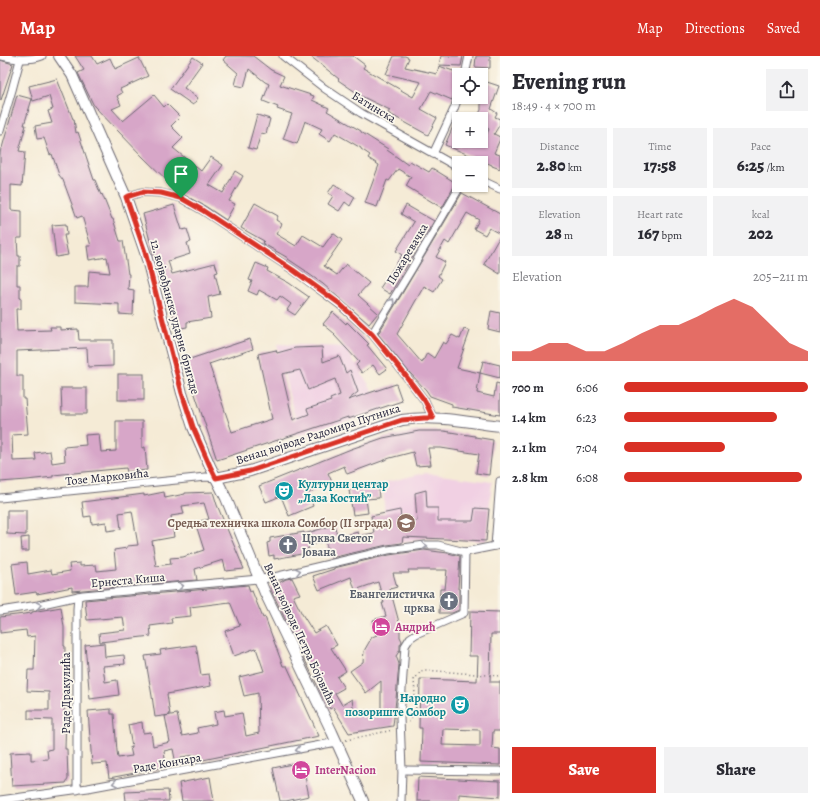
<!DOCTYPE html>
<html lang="en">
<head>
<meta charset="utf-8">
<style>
	:root { --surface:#fff; --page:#f2f2f3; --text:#2b2b33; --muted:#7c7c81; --accent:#d93025 }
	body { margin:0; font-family:Alegreya,serif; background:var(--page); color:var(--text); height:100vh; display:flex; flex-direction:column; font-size:15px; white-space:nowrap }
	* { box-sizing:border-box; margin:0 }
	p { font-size:13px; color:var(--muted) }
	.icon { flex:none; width:22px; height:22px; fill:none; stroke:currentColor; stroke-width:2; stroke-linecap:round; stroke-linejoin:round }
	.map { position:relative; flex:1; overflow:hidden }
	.drawer { display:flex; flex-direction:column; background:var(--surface); width:320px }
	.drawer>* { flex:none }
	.controls { position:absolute; left:452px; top:12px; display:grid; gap:8px }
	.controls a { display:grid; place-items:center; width:36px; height:36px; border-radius:0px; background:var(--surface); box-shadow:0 1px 3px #0004; font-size:20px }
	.pin { position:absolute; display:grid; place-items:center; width:34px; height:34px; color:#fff; margin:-41px -17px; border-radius:50% 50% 50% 0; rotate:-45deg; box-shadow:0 0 4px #0007 }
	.pin .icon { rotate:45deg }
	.round { display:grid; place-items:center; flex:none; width:42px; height:42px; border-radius:0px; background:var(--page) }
	.headline { display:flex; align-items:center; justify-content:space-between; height:68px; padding:0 12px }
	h1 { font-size:22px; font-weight:800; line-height:30px }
	.figures { display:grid; grid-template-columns:repeat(3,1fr); gap:6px; height:68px; padding:4px 12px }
	.figures div { display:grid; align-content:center; border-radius:0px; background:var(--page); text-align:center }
	.figures b { font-size:17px; font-weight:800 }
	.figures small { font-size:11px; font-weight:400 }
	.figures p { font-size:11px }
	.chart { height:112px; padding:8px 12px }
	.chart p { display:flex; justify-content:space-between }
	.chart svg { width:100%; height:72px; margin-top:4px; fill:var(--accent); opacity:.7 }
	.button { display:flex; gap:8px; margin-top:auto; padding:8px 12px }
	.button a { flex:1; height:46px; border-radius:0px; background:var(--accent); color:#fff; font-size:16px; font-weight:800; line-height:46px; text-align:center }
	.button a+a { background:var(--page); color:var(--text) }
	ul { padding:0 12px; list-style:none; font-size:13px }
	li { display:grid; grid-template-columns:64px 48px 1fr; align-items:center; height:30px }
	li i { height:10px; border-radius:5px; background:var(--accent) }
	header { display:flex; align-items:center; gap:24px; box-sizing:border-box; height:56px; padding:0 20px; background:var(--accent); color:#fff }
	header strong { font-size:19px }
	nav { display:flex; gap:22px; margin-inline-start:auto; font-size:14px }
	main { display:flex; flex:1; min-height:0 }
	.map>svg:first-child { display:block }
	.built { fill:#f1d0e3 }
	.building { fill:#d7a6c8; fill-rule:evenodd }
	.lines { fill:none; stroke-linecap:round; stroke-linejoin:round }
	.street-casing { stroke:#6c6871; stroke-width:9 }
	.secondary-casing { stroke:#6c6871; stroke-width:12 }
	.path { stroke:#6c6871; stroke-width:1.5; stroke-dasharray:1 3; stroke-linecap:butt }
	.street { stroke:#fff; stroke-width:7 }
	.secondary { stroke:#fff; stroke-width:10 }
	.oneway { stroke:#9c9ca7 }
	.route-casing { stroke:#fff; stroke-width:8 }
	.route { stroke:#d93025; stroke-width:5 }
	.labels { text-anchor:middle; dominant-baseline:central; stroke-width:3.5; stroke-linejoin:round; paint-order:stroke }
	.street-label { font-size:12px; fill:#22223b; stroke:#fbf7ec }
	.culture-label { font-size:12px; font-weight:bold; fill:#0d838f; stroke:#fbf7ec; text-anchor:start }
	.education-label { font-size:12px; font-weight:bold; fill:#785e54; stroke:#fbf7ec; text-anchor:end }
	.worship-label { font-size:12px; font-weight:bold; fill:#5b616d; stroke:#fbf7ec; text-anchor:start }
	.hotel-label { font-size:12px; font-weight:bold; fill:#b23c85; stroke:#fbf7ec; text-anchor:start }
</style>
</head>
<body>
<header>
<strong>Map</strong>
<nav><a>Map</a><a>Directions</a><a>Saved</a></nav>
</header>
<main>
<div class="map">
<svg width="500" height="745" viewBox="0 0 500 745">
	<rect width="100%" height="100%" fill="#fbf7ec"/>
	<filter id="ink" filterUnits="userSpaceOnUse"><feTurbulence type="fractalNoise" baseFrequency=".025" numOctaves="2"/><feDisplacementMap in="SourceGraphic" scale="8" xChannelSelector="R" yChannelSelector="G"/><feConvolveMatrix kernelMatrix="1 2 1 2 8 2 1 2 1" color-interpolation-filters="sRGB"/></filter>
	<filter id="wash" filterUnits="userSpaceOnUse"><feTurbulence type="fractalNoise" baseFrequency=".012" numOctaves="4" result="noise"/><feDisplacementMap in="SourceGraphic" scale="16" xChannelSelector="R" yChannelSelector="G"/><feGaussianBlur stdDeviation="0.9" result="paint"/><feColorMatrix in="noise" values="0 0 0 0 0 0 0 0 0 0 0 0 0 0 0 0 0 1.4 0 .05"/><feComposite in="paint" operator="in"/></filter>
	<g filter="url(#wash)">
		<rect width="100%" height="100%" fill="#f5ebd6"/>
		<g class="built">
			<polygon points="277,288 345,291 385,354 299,380"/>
			<polygon points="425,417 492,426 486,485 427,482 386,489 383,427"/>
		</g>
		<g id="blocks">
			<g class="building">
				<polygon points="75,0 92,0 97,8 110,2 115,13 139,2 148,20 120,33 122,37 117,40 121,49 112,53 123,65 154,39 164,51 167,48 180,61 171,70 183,82 173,92 201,115 211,101 223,109 209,129 223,137 235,115 243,120 229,145 235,148 226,164 205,150 180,137 143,101 94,50 78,17 84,14"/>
				<polygon points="226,0 253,0 271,14 284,20 280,29 314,40 312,44 329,52 327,55 361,75 361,76 388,93 387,94 408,109 410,105 429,116 432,112 456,127 442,152 406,130 411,121 398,113 389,125 387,124 377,151 365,147 379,109 368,102 370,99 361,93 361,92 335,77 330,85 319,78 322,73 305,65 297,88 283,83 292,58 277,53 278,51 263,45 269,28 265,26 249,13 244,31 235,29 238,17 223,4"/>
				<polygon points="310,0 353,0 365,9 363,12 413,41 421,26 386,18 394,0 405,0 409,2 405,11 437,18 439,10 459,17 456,31 457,32 452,44 431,35 421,53 437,62 428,79 388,57 390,54 363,41 338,24 339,23"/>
				<polygon points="441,0 463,0 461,10 439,9"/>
				<polygon points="476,0 490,0 490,12 475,11"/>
				<polygon points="193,1 202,7 184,32 198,42 193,49 170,33"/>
				<polygon points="0,4 13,8 1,44 0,43"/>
				<polygon points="57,23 73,63 74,63 76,77 78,76 94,124 95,124 101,139 102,138 112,163 113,163 120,185 123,185 128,218 129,218 128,233 134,234 133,259 119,258 119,248 75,246 75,231 88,231 89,215 110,217 107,201 89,204 87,190 91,190 82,160 77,162 63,124 59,119 52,98 50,99 44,82 37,83 35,70 52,67 48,55 53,53 49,40 33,45 29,30"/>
				<polygon points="481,24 499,30 491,53 497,57 495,61 500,63 500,68 494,78 500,81 500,83 494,97 500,99 500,113 492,110 492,109 476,102 445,89 454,68 459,70 459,92 463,85 484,85 489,73 481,68 481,63 476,63 481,54"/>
				<polygon points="17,39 32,43 24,69 26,69 19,95 25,96 22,130 11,129 11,154 22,155 22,182 17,182 18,200 20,200 20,210 17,210 17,229 20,229 20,242 21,242 21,253 16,253 17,275 51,274 50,271 60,271 60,274 78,273 79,284 113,284 113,310 88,311 87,292 17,295 17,320 23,320 23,343 25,343 28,378 12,379 13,405 36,404 35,397 50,395 52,407 65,405 64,391 86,389 85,379 99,378 101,396 116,395 116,365 142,365 142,392 145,391 147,414 127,416 126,412 53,419 53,421 27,424 0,426 0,98 1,92 2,92"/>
				<polygon points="257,59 270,63 266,78 261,77 256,94 248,92"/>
				<polygon points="334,128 355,141 350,150 345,146 339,155 328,148 333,140 328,137"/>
				<polygon points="462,137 500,158 500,178 489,172 485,179 474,173 479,164 467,157 449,188 445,185 436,201 445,206 438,220 442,223 434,236 424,230 397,278 422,307 427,297 434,302 443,286 446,288 452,279 460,283 464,273 470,275 457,312 480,317 477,337 494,341 496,327 500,328 500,359 452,351 452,348 430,340 426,334 409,316 378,278"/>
				<polygon points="255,147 278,160 276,164 282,168 276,178 296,190 303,179 323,191 333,177 342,184 324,210 337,219 346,208 369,227 358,239 378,257 369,268 323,228 306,216 306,215 288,203 288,202 262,187 264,185 241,172"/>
				<polygon points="174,149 182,174 187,173 191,186 187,187 190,198 168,205 172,218 215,207 218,216 215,217 220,238 208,241 211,262 187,266 187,271 175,273 172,251 171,251 160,211 157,212 143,158"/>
				<polygon points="406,149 434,165 390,238 380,232 402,199 396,195 414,166 401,158"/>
				<polygon points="66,168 67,179 64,179 68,199 56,201 52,169"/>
				<polygon points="500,180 500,218 484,208"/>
				<polygon points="256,207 268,212 267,215 289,227 309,241 295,259 287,254 291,248 280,240 277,244 259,234 257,239 248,235 252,225 249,224"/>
				<polygon points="491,255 500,257 500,276 488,273"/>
				<polygon points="333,256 346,268 347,266 369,288 367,289 387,313 380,318 373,309 362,317 356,309 359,306 334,279 335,278 323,268"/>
				<path d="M250,283L253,293L209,308L232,376L272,363L258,298L276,294L277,297L295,292L322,291L323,306L339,300L346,317L350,314L358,336L348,344L396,328L402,345L348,363V361L217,404L184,305ZM300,314L308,334L335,323L340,339L330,343L331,345L307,353L309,358L293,364L282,318Z"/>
				<polygon points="483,305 500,309 500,322 480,317"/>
				<rect x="118" y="318" width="26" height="26"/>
				<polygon points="61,332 87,332 87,358 62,358"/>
				<polygon points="419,375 444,375 475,380 475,381 493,384 489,419 476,417 479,398 441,392 428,392 431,409 416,410 413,396 390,402 347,418 344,410 328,417 332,426 308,437 313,450 289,460 281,440 266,446 259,430 351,393 383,382"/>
				<polygon points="378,430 379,442 366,443 368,457 353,459 349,434"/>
				<polygon points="426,434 427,452 438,452 438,465 473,465 475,452 489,453 486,485 403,481 402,487 387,489 331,502 325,485 309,490 309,492 307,493 307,497 274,503 274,499 269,500 267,487 270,486 270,482 304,476 304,478 334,469 338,481 358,476 359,480 374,477 371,460 400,454 402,467 417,465 415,437"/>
				<path d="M164,436L165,442L185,438V437L213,436L217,449L244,513L226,515L223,504L195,513L197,524L72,535V531L37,538L36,536L16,539L12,508L27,506L28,518L51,514L52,518L70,515L69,508L80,507V510L96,509L97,515L116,513L114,494L127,492V490L138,489L132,455L119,457L121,473L107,475L106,466L92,468L91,460L84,461L82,446L144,438V440ZM204,447L209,463L195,466L204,494L183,501L170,502L171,508L156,510L152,485L174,481L171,460L184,458L182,450Z"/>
				<polygon points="7,454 26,454 26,479 7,478"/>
				<polygon points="29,481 29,495 22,495 21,482"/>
				<polygon points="424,494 448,497 460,500 458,533 459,533 459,554 452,557 439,557 440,533 445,533 447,514 408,514 409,517 393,517 397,531 390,533 400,570 400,581 402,585 400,589 400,594 396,600 399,608 396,643 393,670 349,677 333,651 330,653 320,635 271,534 271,532 275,529 286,523 292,522 300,538 293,540 302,558 314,577 326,570 337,589 331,592 346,615 337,621 344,632 335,637 342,649 352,643 354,659 381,655 381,625 366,637 350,615 363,606 364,595 372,581 377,579 373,564 386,560 382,547 384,547 378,526 355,534 351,521 319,534 313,520 334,513 334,512 389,499"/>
				<polygon points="248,529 250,536 252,535 263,562 265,561 283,610 287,610 319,680 198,705 196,699 181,701 183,706 176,708 173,693 164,695 166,711 109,722 107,707 92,708 88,655 111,653 111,658 114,658 117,695 118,702 132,700 130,691 132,691 128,669 142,666 143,677 151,676 153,690 170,686 165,660 177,658 182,680 198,677 197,672 216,668 214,656 224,654 225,660 242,657 246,680 259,677 258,637 244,640 239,621 264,615 256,592 234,600 225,575 240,570 230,546 190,551 191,560 171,562 172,567 150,570 151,580 100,586 99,577 125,574 123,561 87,564 85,544 219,532 219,533 226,531"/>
				<polygon points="61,551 64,571 64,590 65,590 64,655 66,655 65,693 67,693 68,723 66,727 12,730 10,697 31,696 31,704 48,703 47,694 52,693 52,664 28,663 28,654 49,654 49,636 27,635 28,614 34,614 35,580 27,581 26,574 0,577 0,561 32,557 32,556"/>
				<path d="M470,555L500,556V578H491L490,626H500V675H493L492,692L500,693V709L421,706L422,672H419L420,623L477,625L478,600H469ZM443,673L480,674V690L442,689Z"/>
				<polygon points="104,587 105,601 124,599 125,608 103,610 105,626 117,624 119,639 90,643 85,589"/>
				<polygon points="196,589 201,619 209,618 211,630 167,638 170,659 155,661 152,640 145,600 161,598 160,594"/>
				<polygon points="302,706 309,740 286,745 280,745 273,712"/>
				<polygon points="210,721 214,745 182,745 179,727"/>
				<polygon points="418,721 500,725 500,741 459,738 459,745 417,745"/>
				<polygon points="168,734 169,745 126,745 125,736"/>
			</g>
		</g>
	</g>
	<g filter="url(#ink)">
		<use href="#blocks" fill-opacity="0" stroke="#6c6871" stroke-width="1"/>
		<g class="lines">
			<g class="street-casing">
				<g id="street">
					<path d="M2,0C15,3 28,5 42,0"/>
					<polyline points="283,0 324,32 361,57 459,112"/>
					<polyline points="465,19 469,0"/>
					<polyline points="0,75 12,34 20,4"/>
					<polyline points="433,98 454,53 459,39"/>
					<polyline points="481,124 500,133"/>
					<polyline points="126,141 142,136 161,137 181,142 202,154 293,214 340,249 372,278 399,311 425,345 433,362"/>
					<polyline points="372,278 411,214 461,129"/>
					<polyline points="0,442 206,421 216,422"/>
					<polyline points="495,490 500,425"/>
					<polyline points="0,555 38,549 83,539 270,522 388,494 425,489 438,489 465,496 500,489"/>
					<polyline points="402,714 500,715"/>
					<polyline points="77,734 77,553 78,540"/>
					<polyline points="0,744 88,732 337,686"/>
					<polyline points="401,745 402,714 400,662 405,590 410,582 416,578 464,557 465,496"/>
				</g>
			</g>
			<g class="secondary-casing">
				<g id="secondary">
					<polyline points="59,0 72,19 126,141 145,196 182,337 193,371 210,410 226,442 265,537 332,676 363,745"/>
					<path d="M216,422L250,415L402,364C435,359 467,366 500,370"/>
				</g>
			</g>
			<g class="path">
				<polyline points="409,666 416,655 414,624 421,615 425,614 500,620"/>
				<polyline points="346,684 393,674"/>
			</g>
			<use href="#street" class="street"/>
			<use href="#secondary" class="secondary"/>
		</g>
		<defs><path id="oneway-chevron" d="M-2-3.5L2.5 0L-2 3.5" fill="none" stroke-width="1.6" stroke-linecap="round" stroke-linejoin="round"/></defs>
		<g class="oneway">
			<use href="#oneway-chevron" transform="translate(392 245) rotate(-58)"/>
			<use href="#oneway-chevron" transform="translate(425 490) rotate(-4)"/>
			<use href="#oneway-chevron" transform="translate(298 515) rotate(-14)"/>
			<use href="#oneway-chevron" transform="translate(181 530) rotate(-5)"/>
			<use href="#oneway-chevron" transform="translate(39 549) rotate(-11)"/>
			<use href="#oneway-chevron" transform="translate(298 694) rotate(170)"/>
			<use href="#oneway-chevron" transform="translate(115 727) rotate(170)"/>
		</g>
	</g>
	<g class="lines" filter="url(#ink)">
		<g class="route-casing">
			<polygon id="route" points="142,136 161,137 181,142 202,154 267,197 293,214 340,248 372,278 399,311 425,345 433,362 424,362 402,364 250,415 216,422 210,410 193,371 182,337 145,196 126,141"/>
		</g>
		<use href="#route" class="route"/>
	</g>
	<defs>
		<g id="theatre-disc" transform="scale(1)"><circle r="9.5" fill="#0f9aa8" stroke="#fbf7ec"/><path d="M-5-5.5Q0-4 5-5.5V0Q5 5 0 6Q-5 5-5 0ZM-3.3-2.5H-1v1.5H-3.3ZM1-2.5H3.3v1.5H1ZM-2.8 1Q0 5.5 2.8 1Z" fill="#fff"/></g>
		<g id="school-disc" transform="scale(1)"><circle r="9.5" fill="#8d6e63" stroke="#fbf7ec"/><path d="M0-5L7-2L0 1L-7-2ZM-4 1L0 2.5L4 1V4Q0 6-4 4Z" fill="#fff"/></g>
		<g id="church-disc" transform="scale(1)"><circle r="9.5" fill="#6b7280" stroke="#fbf7ec"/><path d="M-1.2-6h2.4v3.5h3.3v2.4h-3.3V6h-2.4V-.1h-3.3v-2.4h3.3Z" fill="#fff"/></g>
		<g id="hotel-disc" transform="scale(1)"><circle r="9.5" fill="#d1479c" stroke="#fbf7ec"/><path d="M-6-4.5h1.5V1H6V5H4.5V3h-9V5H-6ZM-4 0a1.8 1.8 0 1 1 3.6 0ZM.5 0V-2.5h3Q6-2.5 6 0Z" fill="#fff"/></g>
	</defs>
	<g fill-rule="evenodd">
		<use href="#theatre-disc" x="284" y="435"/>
		<use href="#school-disc" x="406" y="467"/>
		<use href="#church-disc" x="288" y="489"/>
		<use href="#church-disc" x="449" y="545"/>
		<use href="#hotel-disc" x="381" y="571"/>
		<use href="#theatre-disc" x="460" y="649"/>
		<use href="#hotel-disc" x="301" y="714"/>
	</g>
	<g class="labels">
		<g class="street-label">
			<text transform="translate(374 51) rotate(31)">Батинска</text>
			<text transform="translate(407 198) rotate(-59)">Пожаревачка</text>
			<text transform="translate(175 261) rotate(75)">12. војвођанске ударне бригаде</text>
			<text transform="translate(318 378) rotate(-18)">Венац војводе Радомира Путника</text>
			<text transform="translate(107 421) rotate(-6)">Тозе Марковића</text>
			<text transform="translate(128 524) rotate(-5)">Ернеста Киша</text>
			<text transform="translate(300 578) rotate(65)">Венац војводе Петра Бојовића</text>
			<text transform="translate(66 637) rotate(-90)">Раде Дракулића</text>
			<text transform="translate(167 707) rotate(-10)">Раде Кончара</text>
		</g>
		<g class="culture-label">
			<text x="298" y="428">Културни центар<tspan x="298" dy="14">„Лаза Костић”</tspan></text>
			<text x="446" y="642" text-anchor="end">Народно<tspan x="446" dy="14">позориште Сомбор</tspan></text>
		</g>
		<g class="education-label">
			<text x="392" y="467">Средња техничка школа Сомбор (II зграда)</text>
		</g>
		<g class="worship-label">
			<text x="302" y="482">Црква Светог<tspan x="302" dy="14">Јована</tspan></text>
			<text x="435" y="538" text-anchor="end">Евангелистичка<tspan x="435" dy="14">црква</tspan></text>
		</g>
		<g class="hotel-label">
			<text x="395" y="571">Андрић</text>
			<text x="315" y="714">InterNacion</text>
		</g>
	</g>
</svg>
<div class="controls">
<a><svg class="icon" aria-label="locate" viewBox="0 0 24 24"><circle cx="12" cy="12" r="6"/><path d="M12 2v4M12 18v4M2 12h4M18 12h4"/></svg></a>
<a>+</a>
<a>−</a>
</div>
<div class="pin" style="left:181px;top:142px;background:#1e9e55"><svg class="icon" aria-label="arrive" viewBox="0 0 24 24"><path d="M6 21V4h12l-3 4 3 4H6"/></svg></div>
</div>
<section class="drawer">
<div class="headline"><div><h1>Evening run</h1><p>18:49 · 4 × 700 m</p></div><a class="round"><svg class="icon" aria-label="share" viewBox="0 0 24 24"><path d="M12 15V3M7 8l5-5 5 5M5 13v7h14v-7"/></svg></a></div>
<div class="figures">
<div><p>Distance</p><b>2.80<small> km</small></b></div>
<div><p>Time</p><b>17:58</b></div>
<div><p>Pace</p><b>6:25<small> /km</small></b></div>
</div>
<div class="figures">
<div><p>Elevation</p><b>28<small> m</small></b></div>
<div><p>Heart rate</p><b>167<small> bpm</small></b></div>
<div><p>kcal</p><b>202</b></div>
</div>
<div class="chart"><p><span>Elevation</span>205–211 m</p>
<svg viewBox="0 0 160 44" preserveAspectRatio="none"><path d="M0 44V38L10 38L20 33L30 33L40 38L50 38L60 33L70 27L80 22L90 22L100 17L110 11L120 6L130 11L140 22L150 33L160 38V44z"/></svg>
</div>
<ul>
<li><b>700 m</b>6:06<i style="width:100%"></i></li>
<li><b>1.4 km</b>6:23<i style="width:83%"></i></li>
<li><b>2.1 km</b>7:04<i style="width:55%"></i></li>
<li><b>2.8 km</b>6:08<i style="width:97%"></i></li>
</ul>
<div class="button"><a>Save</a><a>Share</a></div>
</section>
</main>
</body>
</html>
